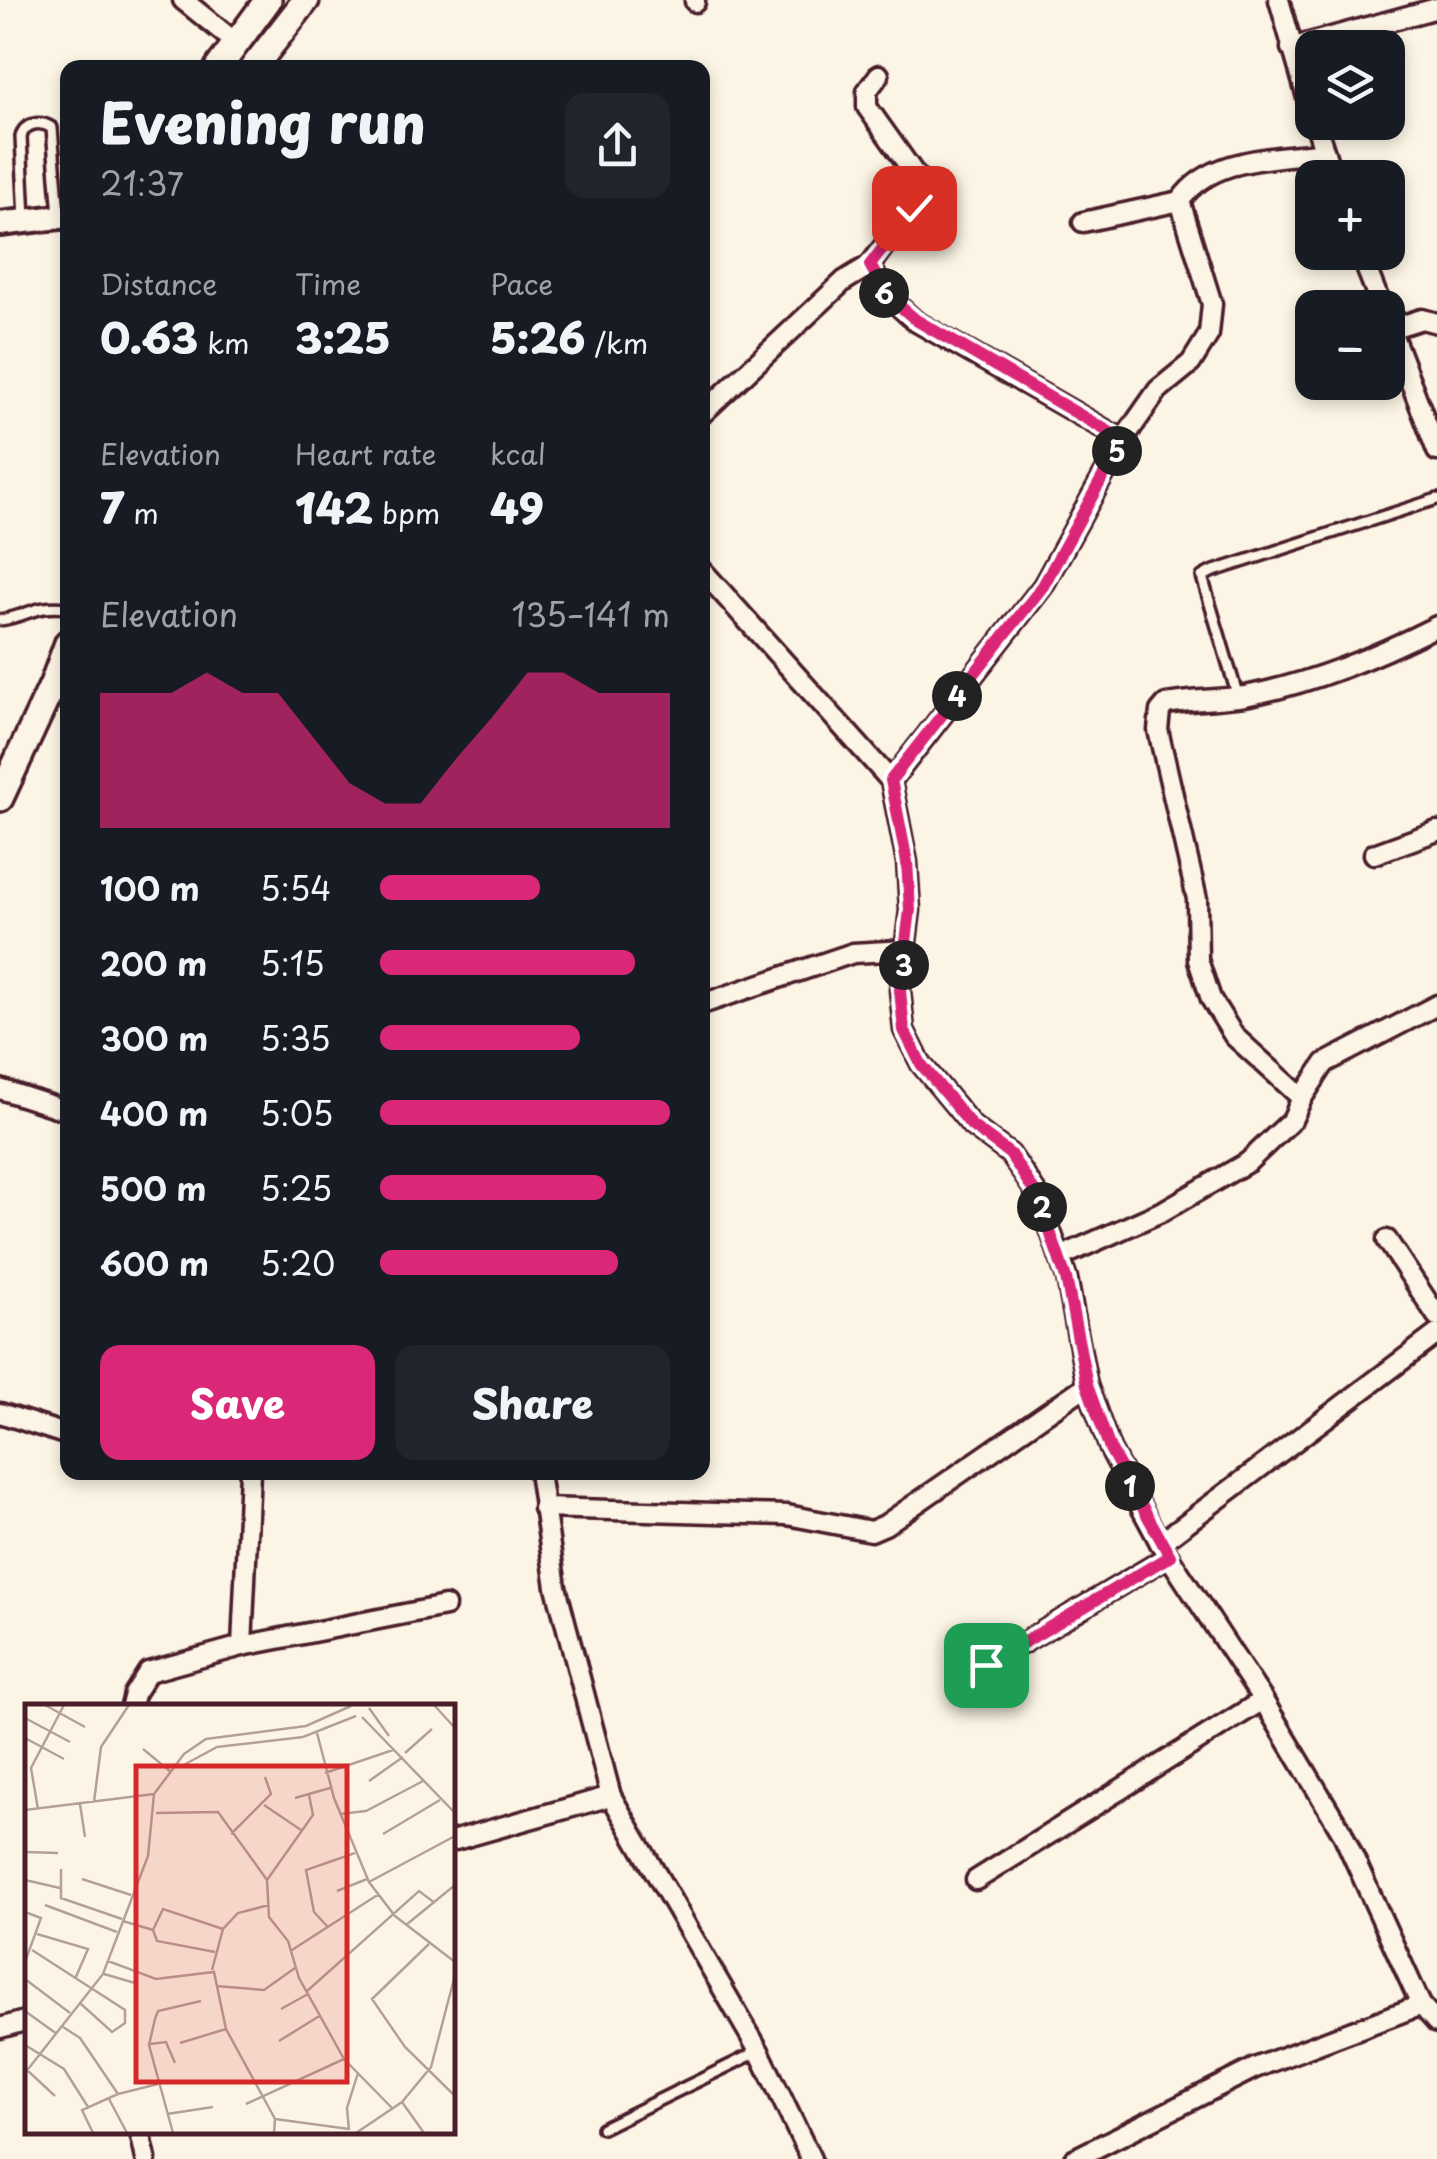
<!DOCTYPE html>
<html lang="en">
<head>
<meta charset="utf-8">
<style>
	:root { --surface:#171b24; --page:#20242c; --text:#f1f3f6; --muted:#9ea1a6; --accent:#db2777 }
	body { margin:0; font-family:"Playpen Sans",sans-serif; background:var(--page); color:var(--text); height:100vh; display:flex; flex-direction:column; font-size:38px; white-space:nowrap }
	* { box-sizing:border-box; margin:0 }
	p { font-size:32px; color:var(--muted) }
	.icon { flex:none; width:55px; height:55px; fill:none; stroke:currentColor; stroke-width:2; stroke-linecap:round; stroke-linejoin:round }
	.map { position:relative; flex:1; overflow:hidden }
	.drawer { position:absolute; left:60px; top:60px; width:650px; height:1420px; display:flex; flex-direction:column; background:var(--surface); border-radius:20px; box-shadow:0 5px 15px #0003 }
	.drawer>* { flex:none }
	.tools { position:absolute; left:1295px; top:30px; display:grid; gap:20px }
	.tools a { display:grid; place-items:center; width:110px; height:110px; border-radius:20px; background:var(--surface); box-shadow:0 5px 15px #0003; font-size:50px }
	.pin { position:absolute; display:grid; place-items:center; width:85px; height:85px; color:#fff; margin:-42px; border-radius:20px; box-shadow:0 5px 15px #0006 }
	.km { position:absolute; width:50px; height:50px; margin:-25px; border-radius:50%; background:#222; color:#fff; font-size:28px; line-height:50px; text-align:center }
	.round { display:grid; place-items:center; flex:none; width:105px; height:105px; border-radius:20px; background:var(--page) }
	.headline { display:flex; align-items:center; justify-content:space-between; height:170px; padding:0 40px }
	h1 { font-size:55px; font-weight:800; line-height:75px }
	.stats { display:grid; grid-template-columns:repeat(3,1fr); gap:15px; height:170px; padding:10px 40px }
	.stats div { display:grid; align-content:center }
	.stats b { font-size:42px; font-weight:800 }
	.stats small { font-size:28px; font-weight:400 }
	.stats p { font-size:28px }
	.chart { height:280px; padding:20px 40px }
	.chart p { display:flex; justify-content:space-between }
	.chart svg { width:100%; height:180px; margin-top:10px; fill:var(--accent); opacity:.7 }
	.primary-button { display:flex; gap:20px; margin-top:auto; padding:20px 40px }
	.primary-button a { flex:1; height:115px; border-radius:20px; background:var(--accent); color:#fff; font-size:40px; font-weight:800; line-height:115px; text-align:center }
	.primary-button a+a { background:var(--page); color:var(--text) }
	ul { padding:0 40px; list-style:none; font-size:32px }
	li { display:grid; grid-template-columns:160px 120px 1fr; align-items:center; height:75px }
	li i { height:25px; border-radius:12px; background:var(--accent) }
	.map>svg:first-child { display:block }
	.lines { fill:none; stroke-linecap:round; stroke-linejoin:round }
	.service-casing { stroke:#4a1f2b; stroke-width:16 }
	.minor-casing { stroke:#4a1f2b; stroke-width:25 }
	.tertiary-casing { stroke:#4a1f2b; stroke-width:30 }
	.secondary-casing { stroke:#4a1f2b; stroke-width:32 }
	.service { stroke:#fcf5e5; stroke-width:9 }
	.minor { stroke:#fcf5e5; stroke-width:18 }
	.tertiary { stroke:#fcf5e5; stroke-width:22 }
	.secondary { stroke:#fcf5e5; stroke-width:25 }
	.route-casing { stroke:#fff; stroke-width:20 }
	.route { stroke:#db2777; stroke-width:12 }
	.inset-road { fill:none; stroke:#b59f9b; stroke-width:2.5 }
	.view { fill:#d62828; fill-opacity:0.15; stroke:#d62828; stroke-width:5 }
	.inset-edge { fill:none; stroke:#4a1f2b; stroke-width:5 }
</style>
</head>
<body>
<div class="map">
<svg width="1437" height="2159" viewBox="0 0 1437 2159">
	<rect width="100%" height="100%" fill="#fcf5e5"/>
	<filter id="ink" filterUnits="userSpaceOnUse"><feTurbulence type="fractalNoise" baseFrequency=".01" numOctaves="2"/><feDisplacementMap in="SourceGraphic" scale="20" xChannelSelector="R" yChannelSelector="G"/><feConvolveMatrix kernelMatrix="1 2 1 2 8 2 1 2 1" color-interpolation-filters="sRGB"/></filter>
	<g filter="url(#ink)">
		<g class="lines">
			<g class="service-casing">
				<g id="service">
					<path d="M25,219L21,137C24,123 40,120 52,128L59,215"/>
					<path d="M0,620C30,616 33,604 68,608"/>
					<polyline points="1238,697 1202,577 1211,572 1437,499"/>
					<polyline points="602,2128 759,2051"/>
				</g>
			</g>
			<g class="minor-casing">
				<g id="minor">
					<polyline points="183,0 235,42"/>
					<polyline points="695,0 695,2"/>
					<polyline points="1279,0 1312,115"/>
					<polyline points="1291,48 1437,8"/>
					<polyline points="1315,122 1333,178"/>
					<path d="M1083,222L1180,201C1211,156 1275,159 1324,152"/>
					<polyline points="1360,252 1382,308"/>
					<polyline points="870,265 885,294 915,321 1123,440"/>
					<polyline points="1388,323 1437,451"/>
					<polyline points="1390,329 1422,319 1437,323"/>
					<polyline points="702,414 844,281 870,265 921,196 921,183 867,107 867,91 879,75"/>
					<polyline points="702,570 891,781 907,862 910,910 900,990 904,1030 921,1064 972,1126 1010,1154 1039,1197 1067,1278 1087,1385 1110,1449 1160,1543 1263,1700 1342,1832 1421,2005 1437,2023"/>
					<polyline points="891,781 1043,586 1123,440 1158,390 1191,363 1209,334 1212,304 1180,201"/>
					<polyline points="1374,854 1437,831"/>
					<polyline points="702,1004 853,953 905,950"/>
					<polyline points="0,1089 68,1111"/>
					<path d="M1302,1098L1234,1036L1211,999L1198,960L1197,899L1158,730L1160,711L1166,704C1193,699 1219,700 1245,696C1313,683 1375,657 1437,626"/>
					<polyline points="1387,1240 1437,1316"/>
					<polyline points="1060,1257 1163,1211 1248,1162 1292,1120 1302,1098 1325,1063 1437,1005"/>
					<polyline points="0,1413 68,1435"/>
					<polyline points="539,1472 556,1587 611,1796 759,2051 811,2159"/>
					<polyline points="543,1508 787,1515 871,1531 885,1525 1087,1385"/>
					<polyline points="1160,1543 1437,1334"/>
					<polyline points="242,1646 250,1472"/>
					<polyline points="986,1665 1169,1556"/>
					<polyline points="131,1706 134,1694 148,1672 242,1646 445,1606"/>
					<polyline points="452,1841 611,1796"/>
					<polyline points="976,1880 1263,1700"/>
					<polyline points="0,2028 28,2020"/>
					<polyline points="140,2132 146,2159"/>
					<polyline points="1074,2159 1255,2068 1421,2005"/>
				</g>
			</g>
			<g class="tertiary-casing">
				<polyline id="tertiary" points="0,224 68,216"/>
			</g>
			<g class="secondary-casing">
				<g id="secondary">
					<polyline points="218,68 268,0"/>
					<polyline points="253,68 306,0"/>
					<polyline points="0,798 53,684 68,643"/>
				</g>
			</g>
			<use href="#service" class="service"/>
			<use href="#minor" class="minor"/>
			<use href="#tertiary" class="tertiary"/>
			<use href="#secondary" class="secondary"/>
		</g>
	</g>
	<g class="lines" filter="url(#ink)">
		<g class="route-casing">
			<polyline id="route" points="914,208 870,265 886,294 916,320 1123,440 1043,586 891,780 907,862 910,910 900,990 904,1030 921,1064 972,1126 1010,1154 1038,1197 1066,1278 1087,1385 1110,1449 1170,1556 986,1665"/>
		</g>
		<use href="#route" class="route"/>
	</g>
	<g transform="translate(25 1704)">
		<rect width="430" height="430" fill="#fcf5e5"/>
		<path class="inset-road" d="M20,1L60,23M409,1L430,24M344,4L364,32M337,13L430,109M0,14L45,38M292,29L309,94L344,178L370,212L430,258M0,34L39,55M118,45L146,68M380,49L407,25M155,63L192,43L278,33L331,12M300,69L368,46M344,77L378,53M129,90L159,50L181,35L281,22L326,2M270,94L305,84M69,98L76,43L104,1M55,100L60,133M239,101L276,126M13,105L6,64L39,1M0,106L129,90M131,109L193,108L242,176L244,213L263,237L274,274L319,355L368,405M315,110L341,107L398,77M206,130L246,90L240,73M358,130L415,96M0,148L33,149M36,165V194L97,215M57,175L106,191M0,176L35,184M242,176L288,111L284,91M344,178L430,132M312,187L342,175M20,201L92,228M0,208L16,214L0,258M98,217L128,226M381,221L430,181M302,222L289,208L281,166L330,149M12,230L63,245L50,275M404,240L347,295L380,343L430,392M7,246L100,306V319L87,328L56,300M267,246L354,190M190,248L132,237L128,226L138,205L198,225M83,257L131,275L189,268L201,325L250,415L249,429M187,266L198,225L213,209L244,201M79,270L110,279M0,275L45,309M191,282L239,286L270,264M281,288L394,187L410,199M256,305L283,290M0,307L32,330M38,323L55,334L93,390L133,380M254,337L296,311M155,339L201,325M125,340L141,338L150,359M0,341L39,365L63,403M2,366L30,392M0,369L78,270L123,152L129,90M84,395L102,429M377,398L399,429M221,400L319,355M142,410L188,403M250,415L324,425M324,426L322,404L333,369M68,429L57,406L93,390M148,429L124,341L130,315L133,307L176,297M331,429L377,398L406,363L430,271"/>
		<path class="view" d="M111,62H322V378H111Z"/>
		<rect width="430" height="430" class="inset-edge"/>
	</g>
</svg>
<div class="tools">
<a><svg class="icon" aria-label="layers" viewBox="0 0 24 24"><path d="M12 4l9 5-9 5-9-5zM3 14l9 5 9-5"/></svg></a>
<a>+</a>
<a>−</a>
</div>
<div class="pin" style="left:986px;top:1665px;background:#1e9e55"><svg class="icon" aria-label="arrive" viewBox="0 0 24 24"><path d="M6 21V4h12l-3 4 3 4H6"/></svg></div>
<div class="pin" style="left:914px;top:208px;background:#d93025"><svg class="icon" aria-label="check" viewBox="0 0 24 24"><path d="M5 12l5 5 9-10"/></svg></div>
<b class="km" style="left:1130px;top:1486px">1</b>
<b class="km" style="left:1042px;top:1207px">2</b>
<b class="km" style="left:904px;top:965px">3</b>
<b class="km" style="left:957px;top:696px">4</b>
<b class="km" style="left:1117px;top:451px">5</b>
<b class="km" style="left:884px;top:293px">6</b>
<section class="drawer">
<div class="headline"><div><h1>Evening run</h1><p>21:37</p></div><a class="round"><svg class="icon" aria-label="share" viewBox="0 0 24 24"><path d="M12 15V3M7 8l5-5 5 5M5 13v7h14v-7"/></svg></a></div>
<div class="stats">
<div><p>Distance</p><b>0.63<small> km</small></b></div>
<div><p>Time</p><b>3:25</b></div>
<div><p>Pace</p><b>5:26<small> /km</small></b></div>
</div>
<div class="stats">
<div><p>Elevation</p><b>7<small> m</small></b></div>
<div><p>Heart rate</p><b>142<small> bpm</small></b></div>
<div><p>kcal</p><b>49</b></div>
</div>
<div class="chart"><p><span>Elevation</span>135–141 m</p>
<svg viewBox="0 0 160 44" preserveAspectRatio="none"><path d="M0 44V11L10 11L20 11L30 6L40 11L50 11L60 22L70 33L80 38L90 38L100 27L110 17L120 6L130 6L140 11L150 11L160 11V44z"/></svg>
</div>
<ul>
<li><b>100 m</b>5:54<i style="width:55%"></i></li>
<li><b>200 m</b>5:15<i style="width:88%"></i></li>
<li><b>300 m</b>5:35<i style="width:69%"></i></li>
<li><b>400 m</b>5:05<i style="width:100%"></i></li>
<li><b>500 m</b>5:25<i style="width:78%"></i></li>
<li><b>600 m</b>5:20<i style="width:82%"></i></li>
</ul>
<div class="primary-button"><a>Save</a><a>Share</a></div>
</section>
</div>
</body>
</html>
